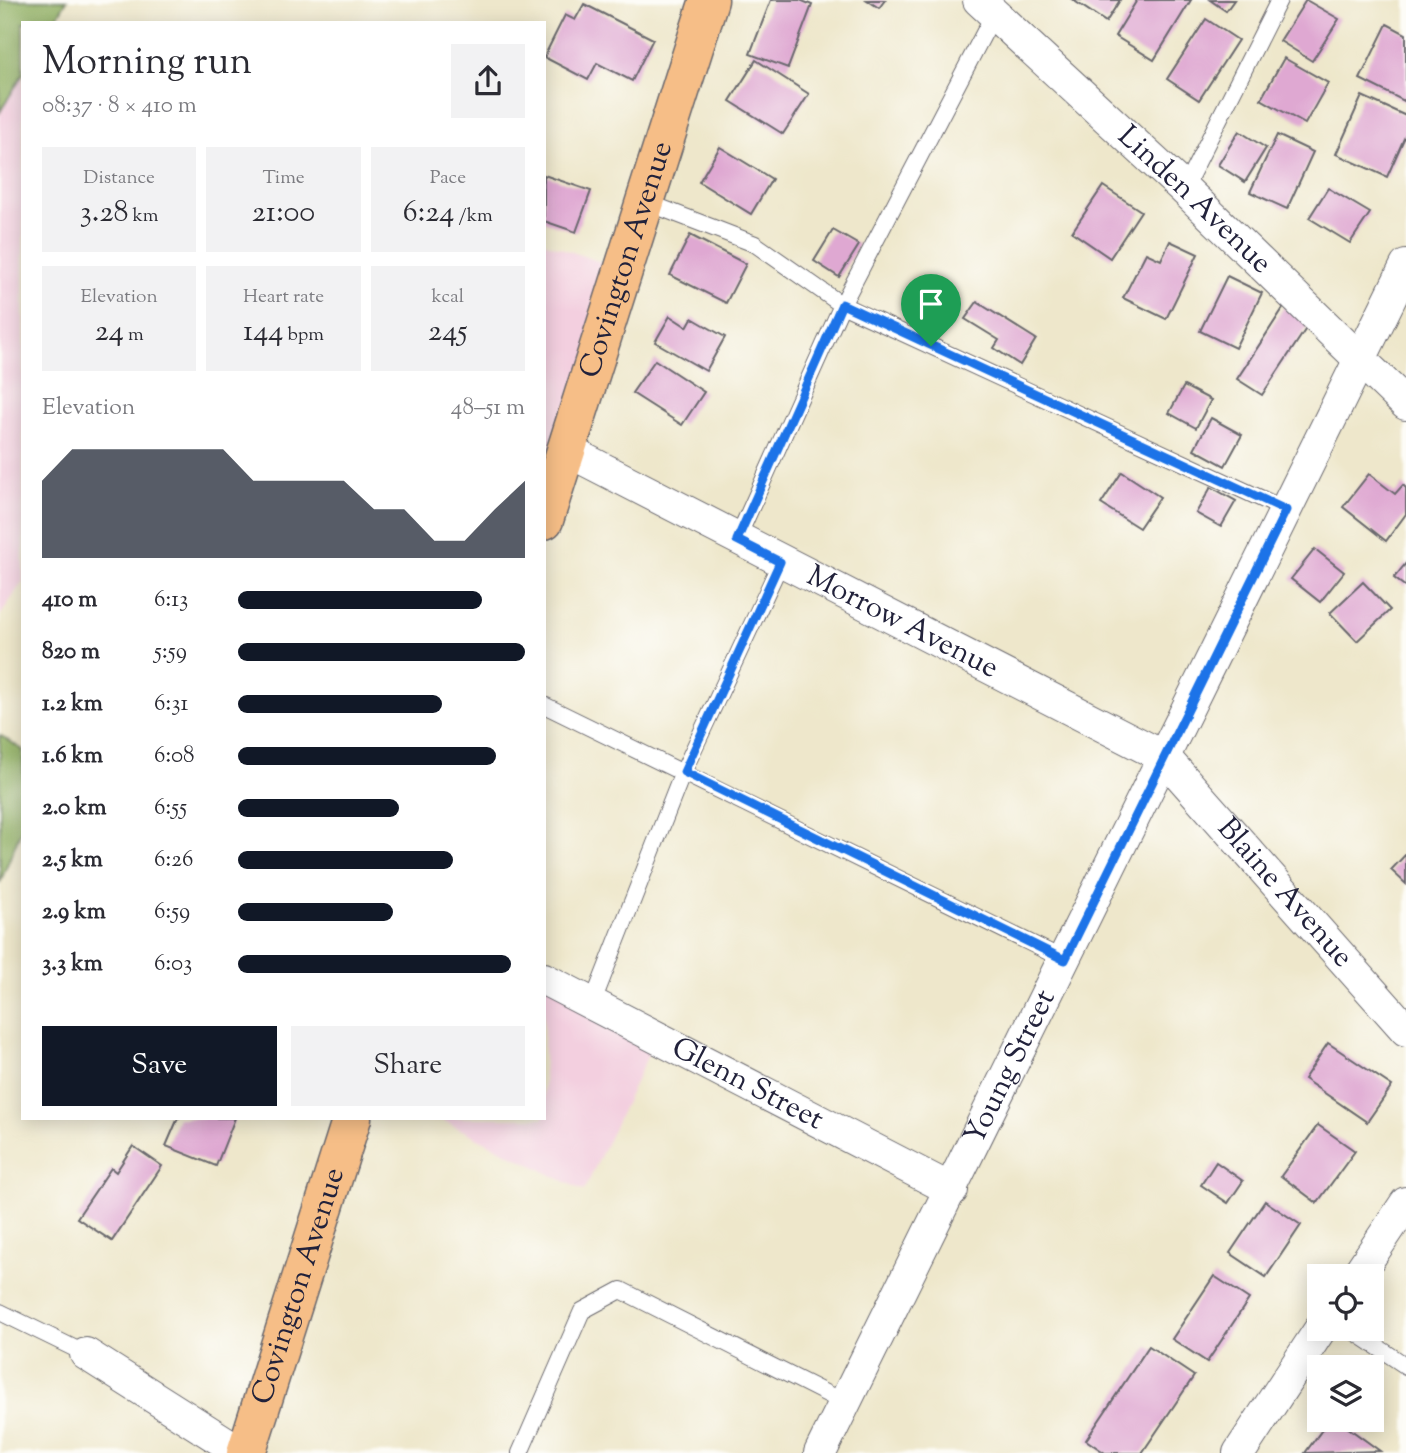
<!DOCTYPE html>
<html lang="en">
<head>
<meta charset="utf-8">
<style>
	:root { --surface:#fff; --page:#f2f2f3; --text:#2b2b33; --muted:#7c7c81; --accent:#111827 }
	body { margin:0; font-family:"Sorts Mill Goudy",serif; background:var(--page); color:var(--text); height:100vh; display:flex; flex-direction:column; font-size:26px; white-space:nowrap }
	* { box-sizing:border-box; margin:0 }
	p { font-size:23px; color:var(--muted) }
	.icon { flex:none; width:38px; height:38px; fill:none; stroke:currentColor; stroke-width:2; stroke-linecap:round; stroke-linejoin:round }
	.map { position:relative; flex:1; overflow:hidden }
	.side { position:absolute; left:21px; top:21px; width:525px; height:1099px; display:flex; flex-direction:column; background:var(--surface); border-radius:0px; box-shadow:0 4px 18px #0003 }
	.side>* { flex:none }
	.controls { position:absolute; left:1307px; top:1264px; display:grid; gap:14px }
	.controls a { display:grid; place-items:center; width:77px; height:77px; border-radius:0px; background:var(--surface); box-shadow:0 4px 18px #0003; font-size:35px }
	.pin { position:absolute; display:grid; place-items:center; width:60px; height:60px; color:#fff; margin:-72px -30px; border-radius:50% 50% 50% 0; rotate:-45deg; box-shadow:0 0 7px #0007 }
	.pin .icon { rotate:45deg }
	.round { display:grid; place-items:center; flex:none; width:74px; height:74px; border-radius:0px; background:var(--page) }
	.headline { display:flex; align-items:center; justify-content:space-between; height:119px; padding:0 21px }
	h1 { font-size:38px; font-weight:600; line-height:52px }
	.metrics { display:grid; grid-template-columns:repeat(3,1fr); gap:10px; height:119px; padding:7px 21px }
	.metrics div { display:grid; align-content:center; border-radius:0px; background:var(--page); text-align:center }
	.metrics b { font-size:30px; font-weight:600 }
	.metrics small { font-size:19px; font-weight:400 }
	.metrics p { font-size:19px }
	.chart { height:196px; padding:14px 21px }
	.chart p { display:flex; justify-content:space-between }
	.chart svg { width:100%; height:126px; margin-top:7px; fill:var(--accent); opacity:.7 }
	.cta { display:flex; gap:14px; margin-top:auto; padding:14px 21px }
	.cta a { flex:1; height:80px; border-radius:0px; background:var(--accent); color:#fff; font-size:28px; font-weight:600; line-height:80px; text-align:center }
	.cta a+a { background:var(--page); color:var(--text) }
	ul { padding:0 21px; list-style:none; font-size:23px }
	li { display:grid; grid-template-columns:112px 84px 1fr; align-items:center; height:52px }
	li i { height:18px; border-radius:9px; background:var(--accent) }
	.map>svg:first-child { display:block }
	.built { fill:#f3cfdf }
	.forest { fill:#92b165; stroke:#5a6a50; stroke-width:2 }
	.building { fill:#dfa8d2 }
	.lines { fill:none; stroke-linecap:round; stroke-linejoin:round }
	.service-casing { stroke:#69676d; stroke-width:18 }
	.minor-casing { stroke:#69676d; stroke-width:34 }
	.primary-casing { stroke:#69676d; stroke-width:41 }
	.service { stroke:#fff; stroke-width:16 }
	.minor { stroke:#fff; stroke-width:32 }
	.primary { stroke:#f6be87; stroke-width:38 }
	.route-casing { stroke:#fff; stroke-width:14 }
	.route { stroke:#1a73e8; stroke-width:9 }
	.labels { text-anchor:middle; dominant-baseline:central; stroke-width:7; stroke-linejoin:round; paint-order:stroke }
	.street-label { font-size:30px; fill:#22223b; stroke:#fdfcf7 }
</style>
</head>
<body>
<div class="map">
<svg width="1406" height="1453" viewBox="0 0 1406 1453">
	<rect width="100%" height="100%" fill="#fdfcf7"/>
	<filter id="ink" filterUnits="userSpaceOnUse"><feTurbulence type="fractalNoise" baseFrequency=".0143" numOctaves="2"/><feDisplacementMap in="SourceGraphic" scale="14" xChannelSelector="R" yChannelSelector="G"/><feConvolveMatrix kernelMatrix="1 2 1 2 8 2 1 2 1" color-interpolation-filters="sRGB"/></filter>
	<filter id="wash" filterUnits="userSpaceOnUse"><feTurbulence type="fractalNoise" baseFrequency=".00686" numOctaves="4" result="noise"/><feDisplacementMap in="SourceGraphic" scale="28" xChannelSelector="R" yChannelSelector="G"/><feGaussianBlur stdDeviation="1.57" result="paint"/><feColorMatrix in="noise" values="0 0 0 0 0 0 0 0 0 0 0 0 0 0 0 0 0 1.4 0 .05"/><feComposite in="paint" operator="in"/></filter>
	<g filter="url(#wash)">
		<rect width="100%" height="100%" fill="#eee7cb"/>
		<g class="built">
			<polygon points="23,74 23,581 0,616 0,112"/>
			<polygon points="544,242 623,270 544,495"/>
			<polygon points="544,979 656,1038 584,1191 438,1118 544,1118"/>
		</g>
		<g class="forest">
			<polygon points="0,0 67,0 54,23 23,23 23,74 0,112"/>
			<polygon points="0,735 23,750 23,825 0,883"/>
		</g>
		<g id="blocks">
			<g class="building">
				<polygon points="771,0 800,0 812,5 788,68 750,54"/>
				<polygon points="867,0 885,0 879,8"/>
				<polygon points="1073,0 1120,0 1106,22"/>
				<polygon points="1137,0 1191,0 1154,60 1115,36"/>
				<polygon points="1210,0 1234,0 1226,11"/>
				<polygon points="1306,0 1339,19 1312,61 1280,41"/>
				<polygon points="584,4 653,39 632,81 597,63 588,80 544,57 565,15 575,20"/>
				<polygon points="1206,19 1238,40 1199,100 1167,79"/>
				<polygon points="1387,24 1406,34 1406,102 1360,79"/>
				<polygon points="1284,58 1328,83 1305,124 1261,99"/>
				<polygon points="756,60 809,94 783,134 730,101"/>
				<polygon points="1362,96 1406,116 1406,134 1387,177 1336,154"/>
				<polygon points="1239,131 1266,148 1245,182 1218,165"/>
				<polygon points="1277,135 1313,152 1287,209 1250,192"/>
				<polygon points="720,147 772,179 751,214 699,182"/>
				<polygon points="544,175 591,191 576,232 544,221"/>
				<polygon points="1103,186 1141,211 1110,258 1072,232"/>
				<polygon points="1328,188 1370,213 1350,243 1309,218"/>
				<polygon points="833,230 859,245 839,277 814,261"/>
				<polygon points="690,235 746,264 726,303 670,275"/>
				<polygon points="1170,241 1198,254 1166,319 1123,298 1146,253 1161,260"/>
				<polygon points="1227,276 1262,293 1235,348 1200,331"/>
				<polygon points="977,302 1036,339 1020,365 994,348 999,340 965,319"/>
				<polygon points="1284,307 1309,324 1262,395 1237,379"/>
				<polygon points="670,316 687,327 692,318 725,337 706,371 655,342"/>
				<polygon points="655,360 704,392 682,425 632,393"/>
				<polygon points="1184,386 1211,400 1196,428 1169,413"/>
				<polygon points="1211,418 1242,435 1225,466 1194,449"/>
				<polygon points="1122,472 1160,497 1139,528 1101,504"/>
				<polygon points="1369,474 1395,494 1403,485 1406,488 1406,514 1386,541 1343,507"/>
				<polygon points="1211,487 1236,501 1221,527 1196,513"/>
				<polygon points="1315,549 1344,572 1320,602 1291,579"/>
				<polygon points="1406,563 1406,587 1394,578"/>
				<polygon points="1363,582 1390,610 1357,641 1330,613"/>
				<polygon points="1406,854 1406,884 1391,870"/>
				<polygon points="1328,1043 1392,1086 1367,1122 1304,1079"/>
				<polygon points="178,1118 235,1118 216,1166 166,1146"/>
				<polygon points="1318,1125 1355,1151 1317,1203 1281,1176"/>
				<polygon points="133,1146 162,1166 112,1241 77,1218 111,1168 116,1172"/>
				<polygon points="1216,1162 1243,1181 1228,1203 1201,1185"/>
				<polygon points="1265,1201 1301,1225 1266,1277 1230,1253"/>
				<polygon points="1214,1276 1249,1299 1207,1362 1172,1339"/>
				<polygon points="1149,1346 1194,1376 1142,1453 1105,1453 1086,1440"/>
				<polygon points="1330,1419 1336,1419 1380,1451 1305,1453"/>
			</g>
		</g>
	</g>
	<g filter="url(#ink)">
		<use href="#blocks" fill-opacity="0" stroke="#69676d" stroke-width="2"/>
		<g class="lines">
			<g class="service-casing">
				<g id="service">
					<polyline points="1184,189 1279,0"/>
					<polyline points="646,202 755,244 842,305 1286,510"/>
					<polyline points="737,539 842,305 994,14"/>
					<polyline points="544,705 1065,960"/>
					<polyline points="592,1004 683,772 781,562"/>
					<polyline points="0,1312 86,1354"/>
					<polyline points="1349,1328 1406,1366"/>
					<polyline points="520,1453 582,1311 621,1290 845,1403"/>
				</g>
			</g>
			<g class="minor-casing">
				<g id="minor">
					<path id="s1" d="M979,0L1184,189L1406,404"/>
					<path id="s2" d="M566,450L1164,757L1406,1030"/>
					<path id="s3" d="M544,979L952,1190"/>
					<polyline points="1357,1276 1406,1203"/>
					<polyline points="86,1354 242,1453"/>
					<path id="s4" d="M820,1453L1406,266"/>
					<polyline points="1239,1453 1321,1328"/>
				</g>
			</g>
			<g class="primary-casing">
				<g id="primary">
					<path id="s5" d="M544,520L709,0"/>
					<path id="s6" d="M246,1453L352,1118"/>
				</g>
			</g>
			<use href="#service" class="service"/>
			<use href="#minor" class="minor"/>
			<use href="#primary" class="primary"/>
		</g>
	</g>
	<g class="lines" filter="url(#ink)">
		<g class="route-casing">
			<polygon id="route" points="842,304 1286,510 1065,960 684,772 780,562 737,540"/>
		</g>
		<use href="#route" class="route"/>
	</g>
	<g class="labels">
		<g class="street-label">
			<text stroke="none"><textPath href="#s1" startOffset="294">Linden Avenue</textPath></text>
			<text stroke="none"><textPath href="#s5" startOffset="273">Covington Avenue</textPath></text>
			<text stroke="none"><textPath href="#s2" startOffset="378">Morrow Avenue</textPath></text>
			<text stroke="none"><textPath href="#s2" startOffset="854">Blaine Avenue</textPath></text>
			<text stroke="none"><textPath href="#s4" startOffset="430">Young Street</textPath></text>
			<text stroke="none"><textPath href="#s3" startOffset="229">Glenn Street</textPath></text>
			<text stroke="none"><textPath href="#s6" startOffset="175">Covington Avenue</textPath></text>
		</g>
	</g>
</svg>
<div class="controls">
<a><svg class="icon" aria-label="locate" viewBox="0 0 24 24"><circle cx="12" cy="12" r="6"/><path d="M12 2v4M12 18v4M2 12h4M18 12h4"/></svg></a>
<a><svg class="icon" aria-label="layers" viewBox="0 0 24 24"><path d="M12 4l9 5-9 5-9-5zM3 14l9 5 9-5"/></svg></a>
</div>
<div class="pin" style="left:931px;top:346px;background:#1e9e55"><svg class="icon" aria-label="arrive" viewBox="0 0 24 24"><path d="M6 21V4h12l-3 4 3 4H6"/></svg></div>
<section class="side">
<div class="headline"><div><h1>Morning run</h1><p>08:37 · 8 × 410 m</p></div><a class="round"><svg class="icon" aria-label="share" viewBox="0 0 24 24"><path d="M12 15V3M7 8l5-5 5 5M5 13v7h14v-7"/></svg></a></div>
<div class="metrics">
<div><p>Distance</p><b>3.28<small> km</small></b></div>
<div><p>Time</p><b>21:00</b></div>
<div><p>Pace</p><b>6:24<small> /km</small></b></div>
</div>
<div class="metrics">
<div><p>Elevation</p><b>24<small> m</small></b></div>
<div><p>Heart rate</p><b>144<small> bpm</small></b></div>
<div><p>kcal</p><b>245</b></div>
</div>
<div class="chart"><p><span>Elevation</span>48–51 m</p>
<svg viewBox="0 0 160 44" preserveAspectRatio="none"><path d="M0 44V17L10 6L20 6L30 6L40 6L50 6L60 6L70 17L80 17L90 17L100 17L110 27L120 27L130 38L140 38L150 27L160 17V44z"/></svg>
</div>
<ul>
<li><b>410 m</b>6:13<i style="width:85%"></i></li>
<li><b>820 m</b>5:59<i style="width:100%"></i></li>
<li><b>1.2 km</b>6:31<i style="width:71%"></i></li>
<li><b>1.6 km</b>6:08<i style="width:90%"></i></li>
<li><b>2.0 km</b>6:55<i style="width:56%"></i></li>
<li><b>2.5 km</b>6:26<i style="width:75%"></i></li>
<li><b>2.9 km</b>6:59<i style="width:54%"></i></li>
<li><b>3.3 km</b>6:03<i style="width:95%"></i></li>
</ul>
<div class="cta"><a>Save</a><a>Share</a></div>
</section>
</div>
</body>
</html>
